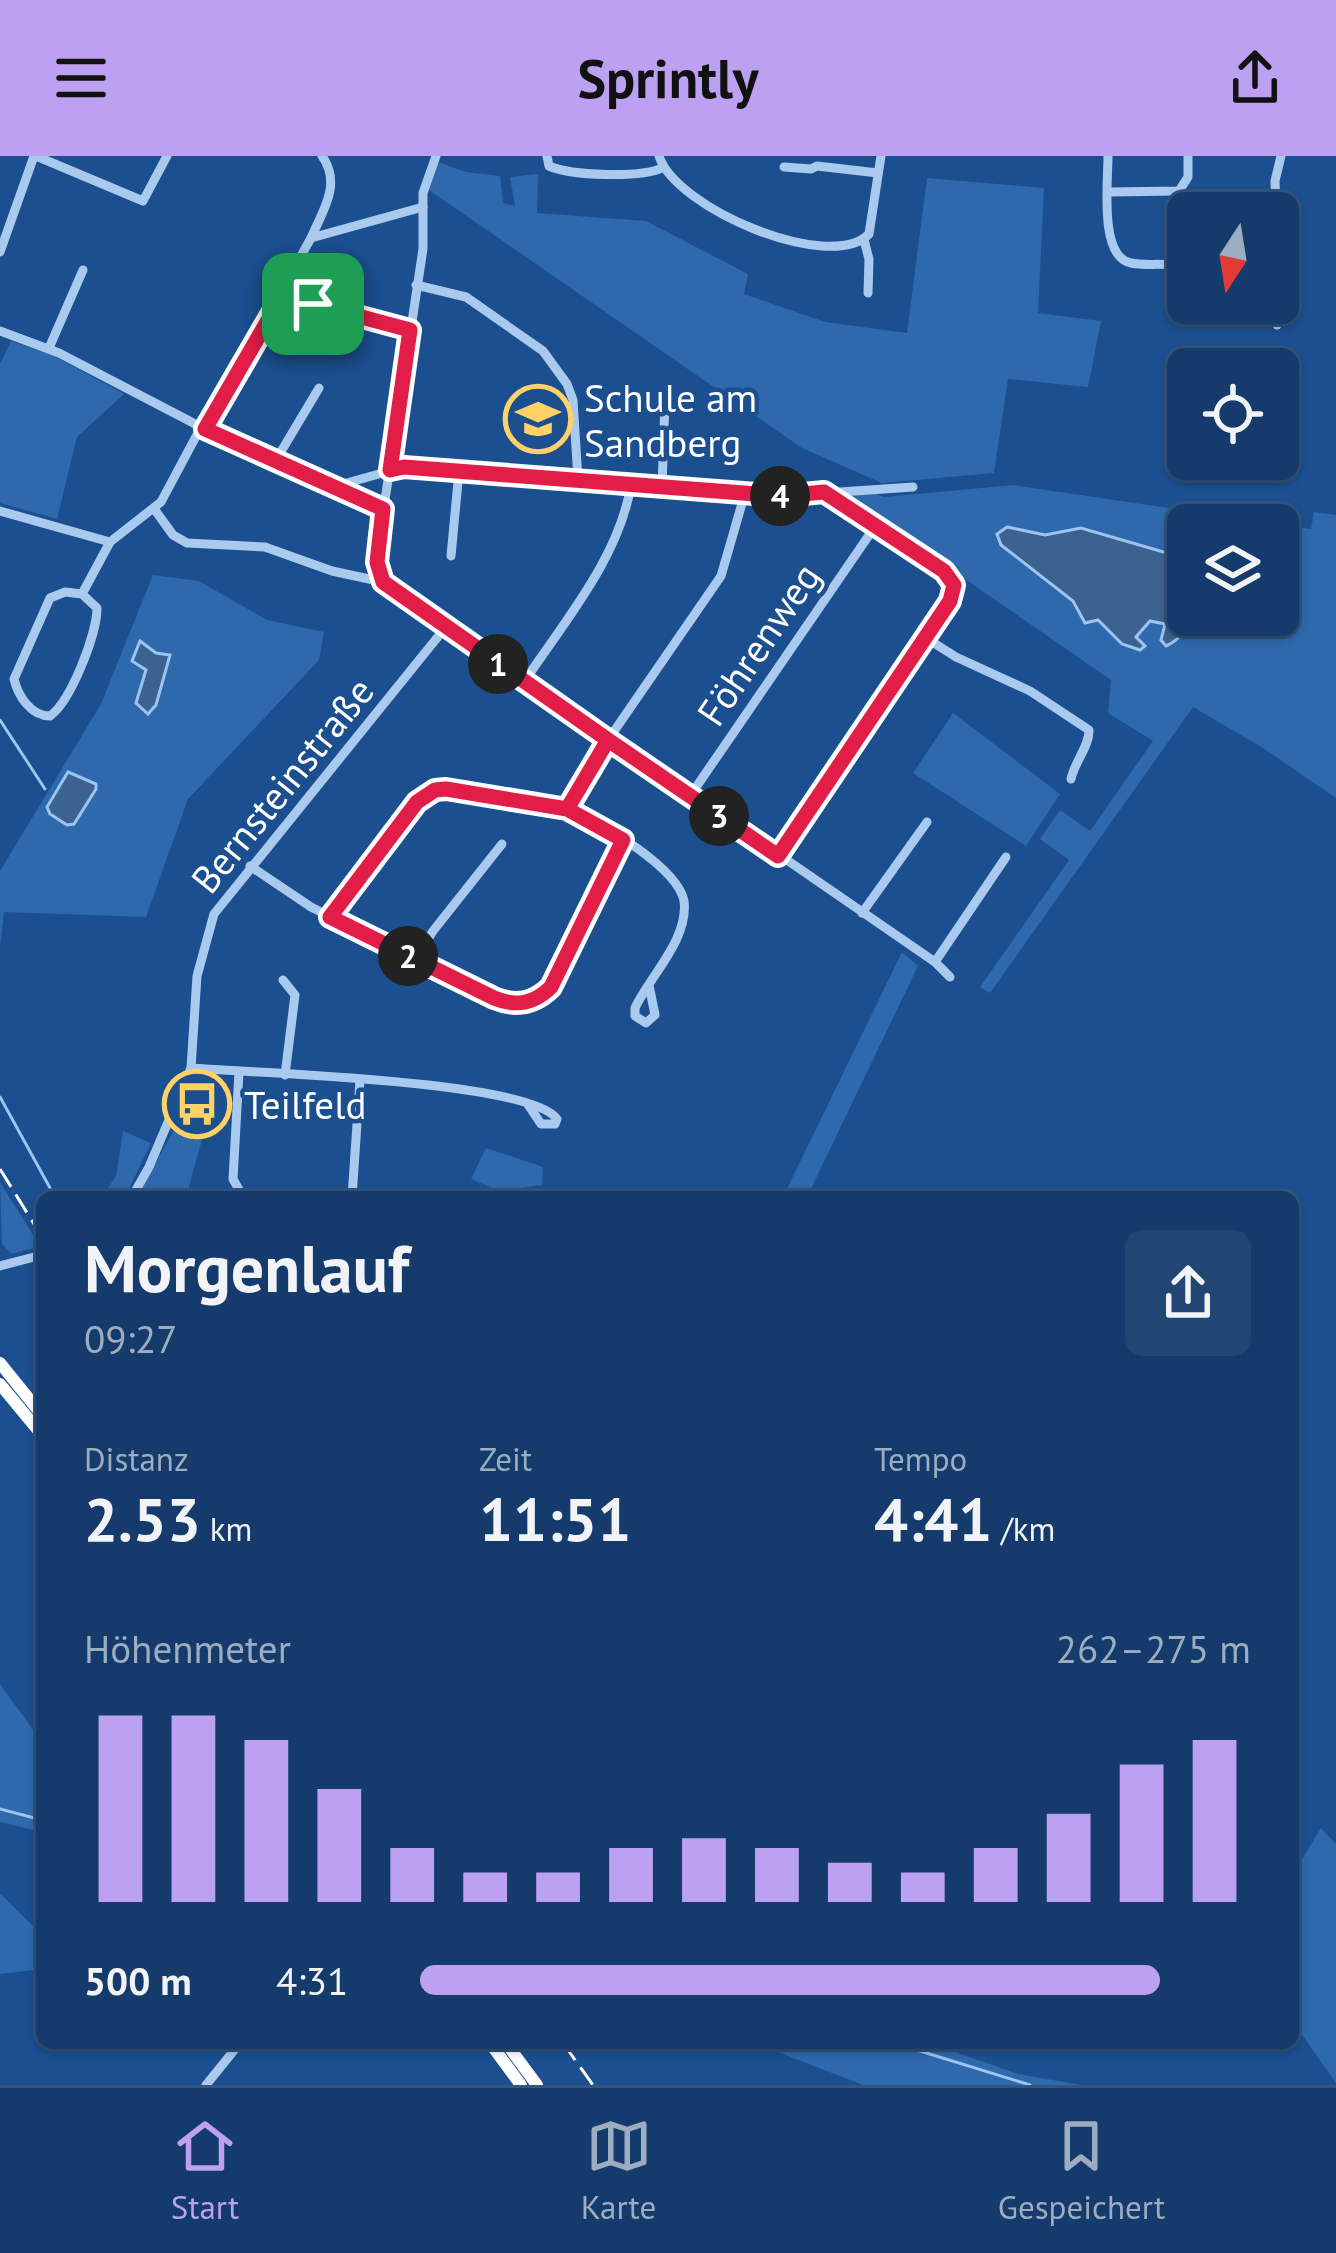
<!DOCTYPE html>
<html lang="de">
<head>
<meta charset="utf-8">
<style>
	:root { --surface:#143b6b; --page:#214673; --text:#f1f3f6; --muted:#9dadc1; --line:#33557e; --accent:#bca0f2 }
	body { margin:0; font-family:"PT Sans",sans-serif; background:var(--page); color:var(--text); height:100vh; display:flex; flex-direction:column; font-size:45px; white-space:nowrap }
	* { box-sizing:border-box; margin:0 }
	p { font-size:39px; color:var(--muted) }
	.icon { flex:none; width:66px; height:66px; fill:none; stroke:currentColor; stroke-width:2; stroke-linecap:round; stroke-linejoin:round }
	.map { position:relative; flex:1; overflow:hidden }
	.sheet { position:absolute; left:36px; top:1035px; width:1263px; height:858px; display:flex; flex-direction:column; background:var(--surface); border-radius:18px; box-shadow:0 3px 9px #0004,0 0 0 3px var(--line) }
	.sheet>* { flex:none }
	.needle { width:78px; rotate:192deg }
	.fabs { position:absolute; left:1167px; top:36px; display:grid; gap:24px }
	.fabs a { display:grid; place-items:center; width:132px; height:132px; border-radius:18px; background:var(--surface); box-shadow:0 3px 9px #0004,0 0 0 3px var(--line); font-size:60px }
	.pin { position:absolute; display:grid; place-items:center; width:102px; height:102px; color:#fff; margin:-51px; border-radius:24px; box-shadow:0 6px 18px #0006 }
	.km { position:absolute; width:60px; height:60px; margin:-30px; border-radius:50%; background:#222; color:#fff; font-size:33px; line-height:60px; text-align:center }
	.round { display:grid; place-items:center; flex:none; width:126px; height:126px; border-radius:18px; background:var(--page) }
	.headline { display:flex; align-items:center; justify-content:space-between; height:204px; padding:0 48px }
	h1 { font-size:66px; font-weight:700; line-height:90px }
	.figures { display:grid; grid-template-columns:repeat(3,1fr); gap:18px; height:204px; padding:12px 48px }
	.figures div { display:grid; align-content:center }
	.figures b { font-size:60px; font-weight:700 }
	.figures small { font-size:33px; font-weight:400 }
	.figures p { font-size:33px }
	.chart { height:336px; padding:24px 48px }
	.chart p { display:flex; justify-content:space-between }
	.chart svg { width:100%; height:216px; margin-top:12px; stroke:var(--accent); stroke-width:6 }
	ul { padding:0 48px; list-style:none; font-size:39px }
	li { display:grid; grid-template-columns:192px 144px 1fr; align-items:center; height:90px }
	li i { height:30px; border-radius:15px; background:var(--accent) }
	header { display:flex; justify-content:space-between; align-items:center; height:156px; padding:0 48px; background:var(--accent); color:#111; font-size:54px; font-weight:700 }
	.tab-bar { display:flex; justify-content:space-around; align-items:center; height:168px; border-top:3px solid var(--line); background:var(--surface); font-size:33px; color:var(--muted) }
	.tab-bar a { display:grid; justify-items:center; gap:6px }
	.tab-bar .selected { color:var(--accent) }
	.map>svg:first-child { display:block }
	.green { fill:#2e69ad; fill-rule:evenodd }
	.water { fill:#3c6290; stroke:#9cc4f0; stroke-width:3 }
	.lines { fill:none; stroke-linecap:round; stroke-linejoin:round }
	.stream { stroke:#9cc4f0; stroke-width:3 }
	.minor { stroke:#a9c9ee; stroke-width:9 }
	.highway { stroke:#fff; stroke-width:12 }
	.rail { stroke:#fff; stroke-width:3; stroke-dasharray:21 9; stroke-linecap:butt }
	.route-casing { stroke:#fff; stroke-width:24 }
	.route { stroke:#e11d48; stroke-width:15 }
	.labels { text-anchor:middle; dominant-baseline:central; stroke-width:9; stroke-linejoin:round; paint-order:stroke }
	.poi-label { font-size:39px; fill:#fff; stroke:#1b4f8f; text-anchor:start }
	.street-label { font-size:39px; fill:#fff; stroke:#1b4f8f }
</style>
</head>
<body>
<header><svg class="icon" aria-label="menu" viewBox="0 0 24 24"><path d="M4 6h16M4 12h16M4 18h16"/></svg>Sprintly<svg class="icon" aria-label="share" viewBox="0 0 24 24"><path d="M12 15V3M7 8l5-5 5 5M5 13v7h14v-7"/></svg></header>
<div class="map">
<svg width="1336" height="1929" viewBox="0 0 1336 1929">
	<rect width="100%" height="100%" fill="#1b4f8f"/>
	<g class="green">
		<polygon points="438,6 466,16 500,20 503,47 515,50 510,21 538,18 537,57 646,65 748,118 744,138 825,166 907,177 927,22 1044,32 1038,157 1101,165 1088,231 1008,223 994,317 882,327 802,292 429,34"/>
		<polygon points="11,185 54,200 124,238 77,281 57,363 0,347 0,208"/>
		<path d="M1013,329L1311,373L1314,356L1336,359V642L1263,592L1193,551L990,837L980,831L1069,704L1040,683L1060,654L1090,675L1153,585L1108,557L1111,524L832,331L872,336L884,341ZM1188,369H1278V459H1190C1184,473 1181,486 1166,490L1165,467L1150,465L1136,482L1144,490L1140,494L1122,488L1098,464L1084,467L1073,445L1001,390L1007,371L1045,379L1081,372L1174,399L1188,420Z"/>
		<polygon points="153,419 199,425 267,464 324,476 319,504 188,643 146,761 4,756 0,791 0,715 101,548"/>
		<polygon points="953,557 1060,638 1026,690 913,617"/>
		<polygon points="902,796 918,810 807,1041 783,1041"/>
		<polygon points="175,972 205,973 186,1041 137,1041"/>
		<polygon points="123,975 151,987 125,1041 102,1041 116,1020"/>
		<polygon points="486,992 543,1011 542,1029 499,1035 471,1023"/>
		<polygon points="0,1026 40,1090 12,1098 2,1088"/>
		<polygon points="0,1528 42,1586 42,1676 0,1666"/>
		<polygon points="1321,1672 1336,1688 1336,1927 1293,1866 1293,1718"/>
		<polygon points="0,1737 42,1779 42,1813 0,1818"/>
		<polygon points="755,1887 930,1887 1018,1918 1081,1929 863,1929"/>
	</g>
	<g class="water">
		<path d="M1007,371L1045,379L1081,372L1174,399C1192,426 1201,475 1166,490L1161,484L1165,468L1150,465L1136,481L1145,490L1140,494L1122,488L1098,464L1085,467L1073,445L1001,389L997,378Z"/>
		<polygon points="140,485 156,497 170,499 156,549 148,558 136,547 146,514 132,505"/>
		<polygon points="68,616 96,628 96,633 74,668 67,669 50,658 47,651"/>
	</g>
	<g class="lines">
		<g class="stream">
			<polyline points="0,564 45,633"/>
			<polyline points="0,941 55,1041"/>
			<polyline points="0,1653 42,1664"/>
			<polyline points="894,1887 1030,1929"/>
		</g>
		<g class="minor">
			<polyline points="36,0 143,45 167,0"/>
			<polyline points="436,0 423,37 423,93 380,377 377,406 383,426 935,806 950,821"/>
			<path d="M547,0L549,10C572,20 641,22 662,12"/>
			<path d="M659,0C675,52 830,118 869,78L881,0"/>
			<path d="M1108,0C1108,26 1099,101 1131,107C1151,111 1170,104 1188,115"/>
			<polyline points="784,11 811,13 817,10 878,17"/>
			<polyline points="1109,36 1179,35 1188,21 1188,0"/>
			<polyline points="1276,57 1275,25 1281,0"/>
			<path d="M311,82C323,54 342,28 322,0"/>
			<polyline points="864,84 869,103 868,137"/>
			<polyline points="0,96 34,0"/>
			<polyline points="416,129 466,141 543,195 567,228 573,244 578,324"/>
			<polyline points="285,135 313,148 410,174"/>
			<polyline points="1277,147 1277,169"/>
			<polyline points="0,175 59,197 201,271 383,353"/>
			<polyline points="49,192 83,114"/>
			<polyline points="205,273 311,82 423,51"/>
			<polyline points="276,304 319,232"/>
			<polyline points="336,330 404,311 782,340 913,331"/>
			<polyline points="662,331 665,244"/>
			<polyline points="155,354 173,379 187,387 265,391 332,415 383,426"/>
			<polyline points="0,355 110,386"/>
			<polyline points="451,400 459,315"/>
			<path d="M82,438L97,452C97,478 71,545 50,560C31,560 18,540 14,523L50,442L65,436L82,438L110,386L161,346L201,271"/>
			<path d="M926,482L956,501L1030,535L1089,574C1090,589 1074,607 1071,623"/>
			<path d="M524,526C564,466 619,402 631,329"/>
			<polyline points="690,640 876,369"/>
			<polyline points="567,653 608,584 721,420 745,337"/>
			<polyline points="777,700 954,437 951,422 944,415 824,336"/>
			<path d="M250,710L311,751L493,842C516,851 533,848 551,831L623,684"/>
			<polyline points="862,757 927,666"/>
			<path d="M330,761C349,735 408,643 435,634C461,627 546,644 572,655C602,667 678,712 684,745C689,783 650,820 635,852V860L646,867L655,859L649,829"/>
			<polyline points="416,803 433,775 502,688"/>
			<polyline points="935,806 1006,701"/>
			<polyline points="283,824 295,839 285,919"/>
			<path d="M191,912C250,917 529,924 557,963L555,968H541L527,947"/>
			<polyline points="239,916 233,1023 243,1041"/>
			<polyline points="132,1041 149,1011 191,912 197,820 214,758 445,472"/>
			<polyline points="352,1041 360,924"/>
			<polyline points="0,1110 42,1099"/>
			<polyline points="206,1929 240,1887"/>
		</g>
		<g class="highway">
			<polyline points="0,1207 42,1259"/>
			<polyline points="0,1228 42,1279"/>
			<polyline points="490,1887 521,1929"/>
			<polyline points="506,1887 537,1929"/>
		</g>
		<g class="rail">
			<polyline points="0,1013 42,1081"/>
			<polyline points="563,1887 593,1929"/>
		</g>
	</g>
	<g class="lines">
		<g class="route-casing">
			<path id="route" d="M313,148L285,135L205,273L383,353L377,406L383,426L608,584L567,653L623,684L551,831C534,848 516,851 494,842L330,761L417,646L435,634L446,633L567,653L608,584L778,700L950,445L954,429L944,415L824,336L782,340L404,311L390,314L410,174L313,148"/>
		</g>
		<use href="#route" class="route"/>
	</g>
	<defs>
		<g id="school-ring" transform="scale(3.45)"><circle r="9.5" fill="#1b4f8f" stroke="#ffd166" stroke-width="1.5"/><path d="M0-5L7-2L0 1L-7-2ZM-4 1L0 2.5L4 1V4Q0 6-4 4Z" fill="#ffd166"/></g>
		<g id="bus-ring" transform="scale(3.45)"><circle r="9.5" fill="#1b4f8f" stroke="#ffd166" stroke-width="1.5"/><path d="M-5-6H5V4H4V6H2V4H-2V6H-4V4H-5ZM-3.5-4V0h7V-4ZM-3.5 1.2v1.5H-2V1.2ZM2 1.2v1.5H3.5V1.2Z" fill="#ffd166"/></g>
	</defs>
	<g fill-rule="evenodd">
		<use href="#school-ring" x="538" y="263"/>
		<use href="#bus-ring" x="197" y="948"/>
	</g>
	<g class="labels">
		<g class="poi-label">
			<text x="584" y="241">Schule am<tspan x="584" dy="45">Sandberg</tspan></text>
			<text x="244" y="948">Teilfeld</text>
		</g>
		<g class="street-label">
			<text transform="translate(758 488) rotate(-56)">Föhrenweg</text>
			<text transform="translate(282 629) rotate(-51)">Bernsteinstraße</text>
		</g>
	</g>
</svg>
<div class="fabs">
<a><svg class="needle" viewBox="-14 -14 28 28"><path d="M0-13l5 13h-10z" fill="#e53935"/><path d="M0 13l5-13h-10z" fill="#9dadc1"/></svg></a>
<a><svg class="icon" aria-label="locate" viewBox="0 0 24 24"><circle cx="12" cy="12" r="6"/><path d="M12 2v4M12 18v4M2 12h4M18 12h4"/></svg></a>
<a><svg class="icon" aria-label="layers" viewBox="0 0 24 24"><path d="M12 4l9 5-9 5-9-5zM3 14l9 5 9-5"/></svg></a>
</div>
<div class="pin" style="left:313px;top:148px;background:#1e9e55"><svg class="icon" aria-label="arrive" viewBox="0 0 24 24"><path d="M6 21V4h12l-3 4 3 4H6"/></svg></div>
<b class="km" style="left:498px;top:508px">1</b>
<b class="km" style="left:408px;top:800px">2</b>
<b class="km" style="left:719px;top:660px">3</b>
<b class="km" style="left:780px;top:340px">4</b>
<section class="sheet">
<div class="headline"><div><h1>Morgenlauf</h1><p>09:27</p></div><a class="round"><svg class="icon" aria-label="share" viewBox="0 0 24 24"><path d="M12 15V3M7 8l5-5 5 5M5 13v7h14v-7"/></svg></a></div>
<div class="figures">
<div><p>Distanz</p><b>2.53<small> km</small></b></div>
<div><p>Zeit</p><b>11:51</b></div>
<div><p>Tempo</p><b>4:41<small> /km</small></b></div>
</div>
<div class="chart"><p><span>Höhenmeter</span>262–275 m</p>
<svg viewBox="0 0 160 44" preserveAspectRatio="none"><path d="M5 44V6M15 44V6M25 44V11M35 44V21M45 44V33M55 44V38M65 44V38M75 44V33M85 44V31M95 44V33M105 44V36M115 44V38M125 44V33M135 44V26M145 44V16M155 44V11"/></svg>
</div>
<ul>
<li><b>500 m</b>4:31<i style="width:89%"></i></li>
</ul>
</section>
</div>
<nav class="tab-bar">
<a class="selected"><svg class="icon" aria-label="home" viewBox="0 0 24 24"><path d="M3 11l9-7 9 7M6 9v11h12V9"/></svg>Start</a>
<a><svg class="icon" aria-label="map" viewBox="0 0 24 24"><path d="M3 6l6-2 6 2 6-2v14l-6 2-6-2-6 2zM9 4v14M15 6v14"/></svg>Karte</a>
<a><svg class="icon" aria-label="saved" viewBox="0 0 24 24"><path d="M7 4h10v16l-5-4-5 4z"/></svg>Gespeichert</a>
</nav>
</body>
</html>
